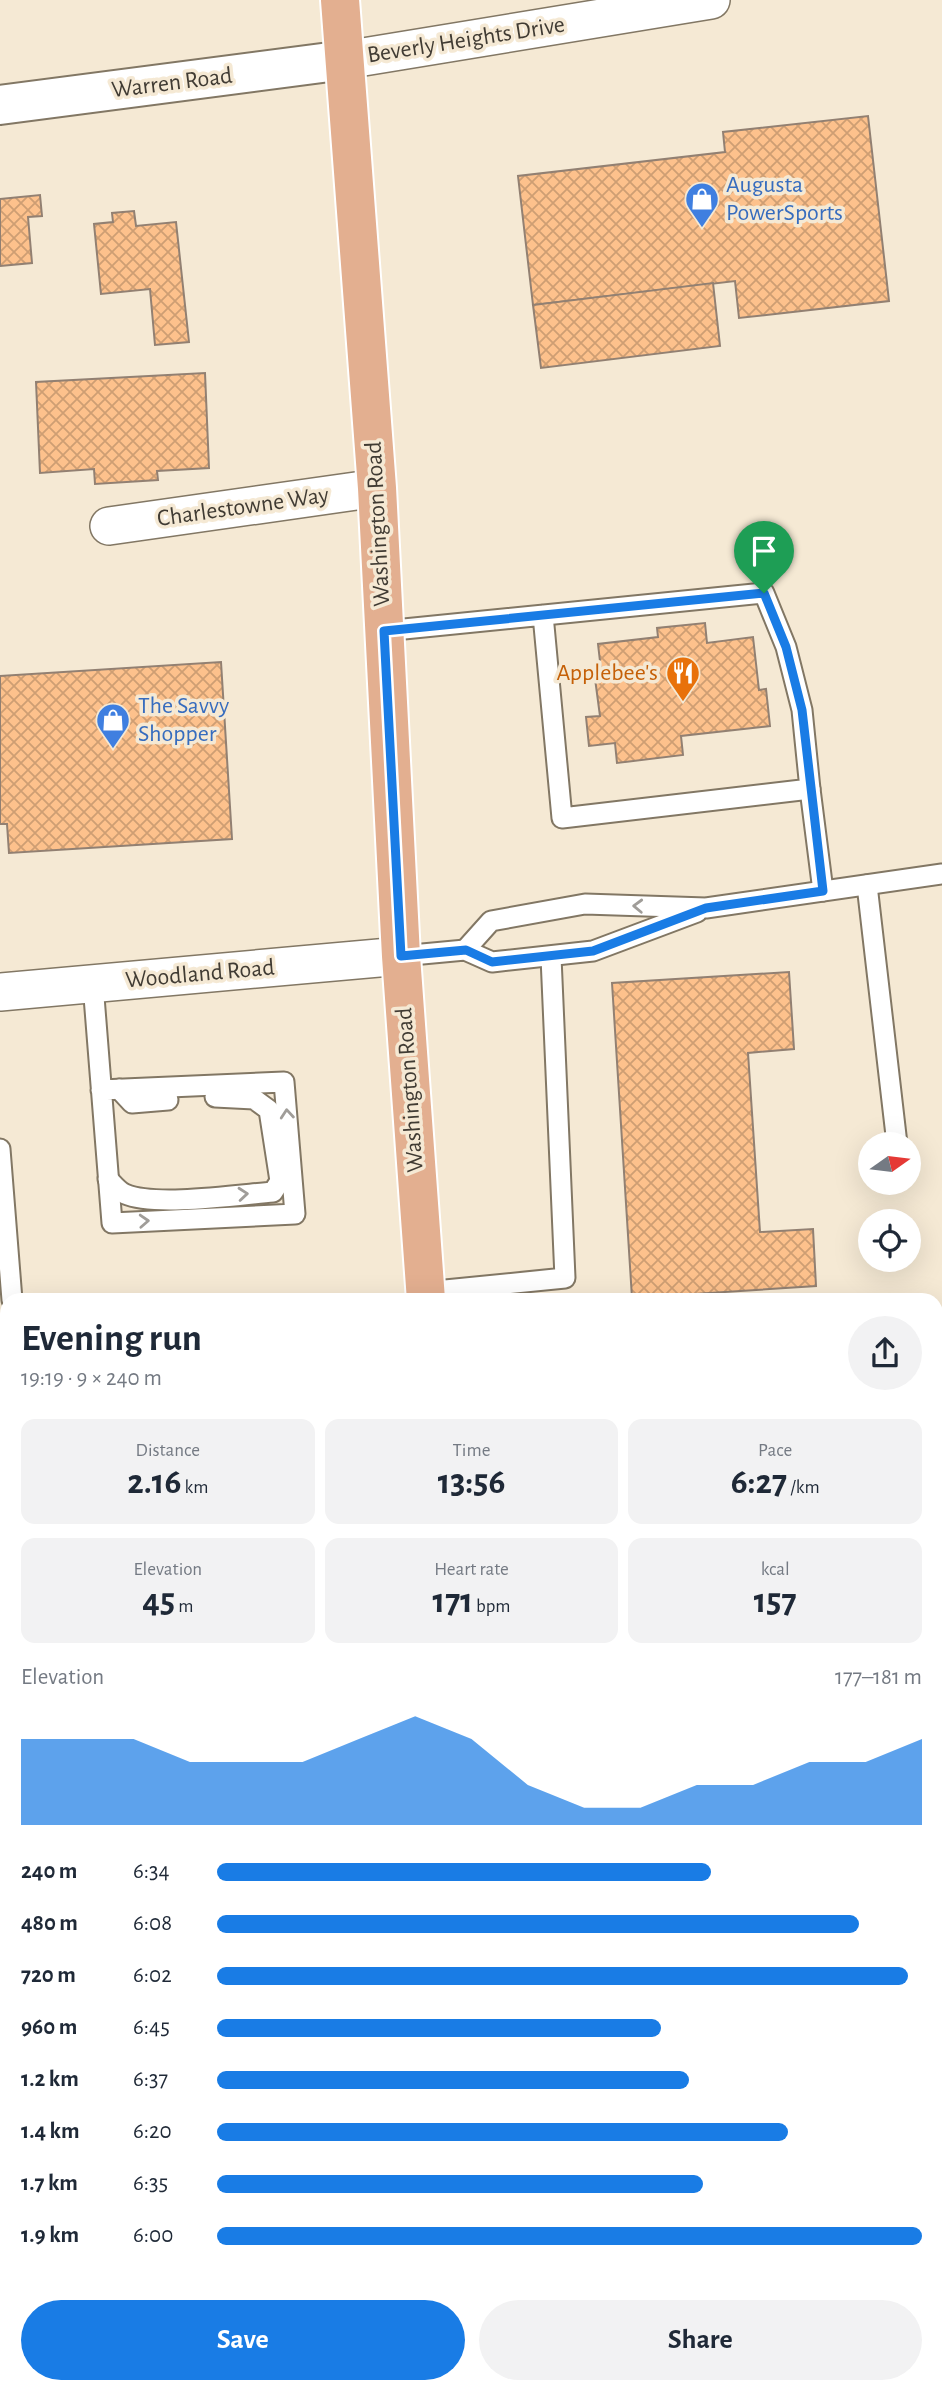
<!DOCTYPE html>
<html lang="en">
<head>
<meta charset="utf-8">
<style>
	:root { --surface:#fff; --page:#f2f2f3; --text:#1f2937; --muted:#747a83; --accent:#197ce5 }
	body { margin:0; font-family:"Alegreya Sans",sans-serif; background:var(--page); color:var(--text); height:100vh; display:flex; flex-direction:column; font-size:26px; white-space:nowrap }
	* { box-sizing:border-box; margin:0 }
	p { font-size:23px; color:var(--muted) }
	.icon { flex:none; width:38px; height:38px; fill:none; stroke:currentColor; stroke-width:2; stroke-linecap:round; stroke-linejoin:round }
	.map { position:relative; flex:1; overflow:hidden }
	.sheet { position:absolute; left:0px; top:1293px; width:943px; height:1101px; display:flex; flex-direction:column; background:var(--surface); border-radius:21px 21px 0 0; box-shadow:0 7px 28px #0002 }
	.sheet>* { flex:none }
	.needle { width:46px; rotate:76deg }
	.buttons { position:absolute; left:858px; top:1132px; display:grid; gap:14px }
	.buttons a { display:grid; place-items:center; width:63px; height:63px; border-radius:50%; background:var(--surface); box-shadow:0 7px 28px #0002; font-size:35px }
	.pin { position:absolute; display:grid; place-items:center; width:60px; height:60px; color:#fff; margin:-72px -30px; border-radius:50% 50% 50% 0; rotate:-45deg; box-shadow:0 0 7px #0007 }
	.pin .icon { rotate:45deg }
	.round { display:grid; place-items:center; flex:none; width:74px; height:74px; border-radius:37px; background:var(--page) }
	.overview { display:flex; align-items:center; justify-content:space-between; height:119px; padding:0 21px }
	h1 { font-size:38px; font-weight:700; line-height:52px }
	.metrics { display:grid; grid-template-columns:repeat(3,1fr); gap:10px; height:119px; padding:7px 21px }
	.metrics div { display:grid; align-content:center; border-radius:14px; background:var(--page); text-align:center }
	.metrics b { font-size:35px; font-weight:700 }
	.metrics small { font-size:19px; font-weight:400 }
	.metrics p { font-size:19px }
	.chart { height:196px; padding:14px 21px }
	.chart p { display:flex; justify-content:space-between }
	.chart svg { width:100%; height:126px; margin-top:7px; fill:var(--accent); opacity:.7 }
	.action { display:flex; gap:14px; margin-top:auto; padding:14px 21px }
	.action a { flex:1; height:80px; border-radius:42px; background:var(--accent); color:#fff; font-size:28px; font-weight:700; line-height:80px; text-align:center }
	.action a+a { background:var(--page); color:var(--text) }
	ul { padding:0 21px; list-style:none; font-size:23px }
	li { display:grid; grid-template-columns:112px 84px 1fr; align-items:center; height:52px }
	li i { height:18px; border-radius:9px; background:var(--accent) }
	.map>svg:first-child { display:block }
	.building { fill:url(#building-cross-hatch); stroke:#928072; stroke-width:2 }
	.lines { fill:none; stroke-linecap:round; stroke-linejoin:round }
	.lane-casing { stroke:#827764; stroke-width:23 }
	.street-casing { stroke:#827764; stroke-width:40 }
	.secondary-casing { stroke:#827764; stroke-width:42 }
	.primary-casing { stroke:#fff; stroke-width:42 }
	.lane { stroke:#fff; stroke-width:19 }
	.street { stroke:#fff; stroke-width:37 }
	.secondary { stroke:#fff; stroke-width:38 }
	.primary { stroke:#e3af90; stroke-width:38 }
	.oneway { stroke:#a09d99 }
	.route-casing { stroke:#fff; stroke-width:14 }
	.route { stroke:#197ce5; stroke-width:9 }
	.labels { text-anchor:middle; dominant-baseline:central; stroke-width:7; stroke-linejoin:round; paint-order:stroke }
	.street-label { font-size:24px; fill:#403b33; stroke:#f5e9d4 }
	.shop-label { font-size:24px; fill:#366cbe; stroke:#f5e9d4; text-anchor:start }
	.food-label { font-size:24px; fill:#c56008; stroke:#f5e9d4; text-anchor:end }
</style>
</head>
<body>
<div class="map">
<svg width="942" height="2393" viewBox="0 0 942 2393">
	<defs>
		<pattern id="building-cross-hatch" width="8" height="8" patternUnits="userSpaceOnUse" patternTransform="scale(1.75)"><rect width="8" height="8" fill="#fdc18c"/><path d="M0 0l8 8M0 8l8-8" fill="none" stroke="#ce9e73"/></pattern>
	</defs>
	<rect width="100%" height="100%" fill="#f5e9d4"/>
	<g class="building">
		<polygon points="868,116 889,301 739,318 735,281 533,305 518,176 725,152 723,132"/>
		<polygon points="40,195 42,216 28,217 32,263 0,266 0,199"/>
		<polygon points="134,211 136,226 176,222 189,342 155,345 150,289 101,294 94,224 113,222 112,213"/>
		<polygon points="713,283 720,346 541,368 533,305"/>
		<polygon points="205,373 209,468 157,471 158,480 95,484 94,469 40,473 36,382"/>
		<polygon points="705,623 707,643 753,637 759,690 766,689 770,726 681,736 683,755 617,763 615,743 589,746 586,717 600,716 594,671 601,670 598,644 658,637 657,628"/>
		<polygon points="221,662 232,839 9,853 7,824 0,824 0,676"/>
		<polygon points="789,972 794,1049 748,1053 760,1232 813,1229 816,1286 632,1298 612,983"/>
		<polygon points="7,1631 7,1786 0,1786 0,1632"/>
		<rect x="936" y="1680" width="6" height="437"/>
		<polygon points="0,2019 7,2019 7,2109 0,2027"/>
	</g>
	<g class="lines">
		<g class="lane-casing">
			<g id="lane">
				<polyline points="384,631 764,593 786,647 802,710 810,789 562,818 543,615"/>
				<polyline points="810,789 823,891"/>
				<polyline points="867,885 897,1144"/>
				<polyline points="465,950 491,921 585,904 706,908 942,874"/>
				<polyline points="401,956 465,950 492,962 593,951 697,912"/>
				<polyline points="93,984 112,1223 295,1214 284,1082 101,1090"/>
				<polyline points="119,1089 132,1103 168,1100"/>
				<polyline points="0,1149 12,1300"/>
				<path d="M108,1179C113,1184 118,1191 125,1194C155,1207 237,1195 273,1192L280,1181L269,1110L254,1099L215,1097"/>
				<polyline points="425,1292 565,1278 551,957"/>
				<polyline points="936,1329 942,1328"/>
				<polyline points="0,1358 7,1357"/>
				<polyline points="0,1464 7,1464"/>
				<polyline points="0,1588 7,1588"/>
				<polyline points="936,1602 942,1602"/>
				<polyline points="0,1869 7,1868"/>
				<polyline points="0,1988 7,1987"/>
				<polyline points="0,2189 7,2188"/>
				<polyline points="936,2214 942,2214"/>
				<polyline points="119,2387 120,2393"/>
				<polyline points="347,2387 348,2393"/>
				<polyline points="883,2387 884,2393"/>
			</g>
		</g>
		<g class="street-casing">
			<g id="street">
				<polyline points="345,60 711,0"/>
				<polyline points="109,526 377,488"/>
				<polyline points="0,992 401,956"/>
				<polyline points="410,2393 467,2387"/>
			</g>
		</g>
		<g class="secondary-casing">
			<polyline id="secondary" points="0,105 345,60"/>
		</g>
		<g class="primary-casing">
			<g id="primary">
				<polyline points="340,0 377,488 401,956 426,1300"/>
				<polyline points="505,2387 506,2393"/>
			</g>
		</g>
		<use href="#lane" class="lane"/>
		<use href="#street" class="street"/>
		<use href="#secondary" class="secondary"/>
		<use href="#primary" class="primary"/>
	</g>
	<defs><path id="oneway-chevron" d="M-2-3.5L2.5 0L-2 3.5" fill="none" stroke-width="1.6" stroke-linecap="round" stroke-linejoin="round" transform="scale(1.75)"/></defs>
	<g class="oneway">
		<use href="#oneway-chevron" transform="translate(638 906) rotate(-178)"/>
		<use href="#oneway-chevron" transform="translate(287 1114) rotate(-95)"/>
		<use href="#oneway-chevron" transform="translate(243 1194) rotate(-5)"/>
		<use href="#oneway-chevron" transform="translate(144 1221) rotate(-3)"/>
	</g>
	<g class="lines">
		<g class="route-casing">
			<polygon id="route" points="764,593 786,647 802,710 823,891 706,908 593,951 492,962 466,950 401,956 384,631"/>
		</g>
		<use href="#route" class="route"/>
	</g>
	<defs>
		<g id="shop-pin" transform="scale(1.75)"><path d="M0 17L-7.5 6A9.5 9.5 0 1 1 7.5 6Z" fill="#3f7fe0" stroke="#f5e9d4"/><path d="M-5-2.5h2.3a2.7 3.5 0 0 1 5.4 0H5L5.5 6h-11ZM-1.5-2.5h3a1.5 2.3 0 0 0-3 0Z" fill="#fff"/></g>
		<g id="restaurant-pin" transform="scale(1.75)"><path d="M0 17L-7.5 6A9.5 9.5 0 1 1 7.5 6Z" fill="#e8710a" stroke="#f5e9d4"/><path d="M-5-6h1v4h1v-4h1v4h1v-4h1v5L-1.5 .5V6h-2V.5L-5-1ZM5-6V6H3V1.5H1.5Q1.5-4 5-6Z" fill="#fff"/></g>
	</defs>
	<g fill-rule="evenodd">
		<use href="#shop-pin" x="702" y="199"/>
		<use href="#restaurant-pin" x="683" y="673"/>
		<use href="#shop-pin" x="113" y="720"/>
	</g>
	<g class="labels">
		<g class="street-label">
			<text transform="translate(466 40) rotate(-9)">Beverly Heights Drive</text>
			<text transform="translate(172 83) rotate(-7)">Warren Road</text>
			<text transform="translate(243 507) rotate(-8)">Charlestowne Way</text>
			<text transform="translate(378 524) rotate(-93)">Washington Road</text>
			<text transform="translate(200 974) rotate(-5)">Woodland Road</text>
			<text transform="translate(410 1090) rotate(-94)">Washington Road</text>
		</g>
		<g class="shop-label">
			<text x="726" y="185">Augusta<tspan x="726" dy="28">PowerSports</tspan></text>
			<text x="138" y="706">The Savvy<tspan x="138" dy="28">Shopper</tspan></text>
		</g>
		<g class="food-label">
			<text x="658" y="673">Applebee's</text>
		</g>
	</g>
</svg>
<div class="buttons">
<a><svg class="needle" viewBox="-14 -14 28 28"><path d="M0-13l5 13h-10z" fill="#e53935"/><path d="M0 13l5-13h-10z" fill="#747a83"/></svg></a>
<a><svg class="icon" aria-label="locate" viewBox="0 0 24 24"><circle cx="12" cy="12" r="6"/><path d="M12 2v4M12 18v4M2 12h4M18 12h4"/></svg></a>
</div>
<div class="pin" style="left:764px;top:593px;background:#1e9e55"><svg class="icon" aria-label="arrive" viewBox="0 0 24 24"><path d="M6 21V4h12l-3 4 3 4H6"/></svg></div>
<section class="sheet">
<div class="overview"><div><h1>Evening run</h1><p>19:19 · 9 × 240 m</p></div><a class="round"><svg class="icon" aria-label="share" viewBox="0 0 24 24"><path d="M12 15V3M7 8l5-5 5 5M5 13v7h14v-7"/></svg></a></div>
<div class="metrics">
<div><p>Distance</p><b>2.16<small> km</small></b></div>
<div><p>Time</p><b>13:56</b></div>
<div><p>Pace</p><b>6:27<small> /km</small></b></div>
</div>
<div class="metrics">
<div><p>Elevation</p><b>45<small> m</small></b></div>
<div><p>Heart rate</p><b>171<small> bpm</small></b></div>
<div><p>kcal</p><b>157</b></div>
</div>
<div class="chart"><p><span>Elevation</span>177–181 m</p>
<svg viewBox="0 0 160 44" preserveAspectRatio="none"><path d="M0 44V14L10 14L20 14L30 22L40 22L50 22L60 14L70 6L80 14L90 30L100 38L110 38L120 30L130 30L140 22L150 22L160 14V44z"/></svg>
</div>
<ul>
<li><b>240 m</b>6:34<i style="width:70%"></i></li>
<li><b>480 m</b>6:08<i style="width:91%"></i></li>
<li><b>720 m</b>6:02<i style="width:98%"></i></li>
<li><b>960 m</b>6:45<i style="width:63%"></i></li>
<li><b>1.2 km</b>6:37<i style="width:67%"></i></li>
<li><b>1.4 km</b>6:20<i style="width:81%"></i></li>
<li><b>1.7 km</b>6:35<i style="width:69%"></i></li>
<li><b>1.9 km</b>6:00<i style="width:100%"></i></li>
</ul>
<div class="action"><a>Save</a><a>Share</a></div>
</section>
</div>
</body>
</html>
